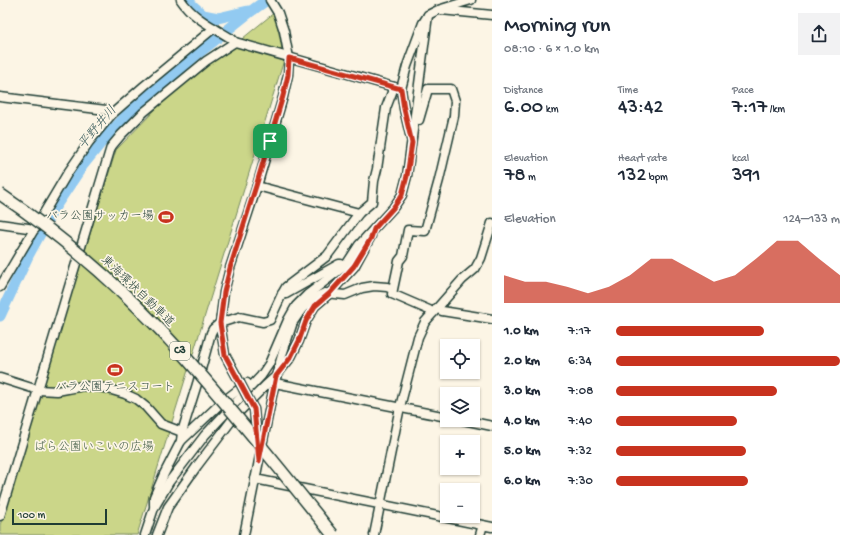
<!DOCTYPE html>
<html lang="en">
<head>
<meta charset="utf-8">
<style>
	:root { --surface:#fff; --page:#f2f2f3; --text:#1f2937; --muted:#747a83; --accent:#c8321e }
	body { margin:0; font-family:"Gochi Hand","Klee One",sans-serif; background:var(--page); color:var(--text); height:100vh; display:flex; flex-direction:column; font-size:15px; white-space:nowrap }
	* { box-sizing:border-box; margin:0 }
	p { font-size:13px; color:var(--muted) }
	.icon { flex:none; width:22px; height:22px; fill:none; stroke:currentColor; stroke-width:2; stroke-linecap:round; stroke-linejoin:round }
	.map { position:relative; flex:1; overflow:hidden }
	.panel { display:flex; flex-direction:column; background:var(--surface); width:360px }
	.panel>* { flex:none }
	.tools { position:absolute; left:440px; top:339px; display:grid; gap:8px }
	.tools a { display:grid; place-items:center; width:40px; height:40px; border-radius:0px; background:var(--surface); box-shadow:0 1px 3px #0004; font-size:20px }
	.scale { position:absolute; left:12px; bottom:10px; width:95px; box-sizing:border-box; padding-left:4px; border:2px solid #1f3d34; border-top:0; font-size:11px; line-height:14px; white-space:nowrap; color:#1f3d34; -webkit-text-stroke:3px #fcf5e5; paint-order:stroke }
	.pin { position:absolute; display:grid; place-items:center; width:34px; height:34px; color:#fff; margin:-17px; border-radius:8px; box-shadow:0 2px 6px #0006 }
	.round { display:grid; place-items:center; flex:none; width:42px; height:42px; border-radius:0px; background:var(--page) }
	.head { display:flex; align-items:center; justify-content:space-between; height:68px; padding:0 12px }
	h1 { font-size:22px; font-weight:600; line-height:30px }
	.stats { display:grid; grid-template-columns:repeat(3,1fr); gap:6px; height:68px; padding:4px 12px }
	.stats div { display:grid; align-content:center }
	.stats b { font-size:20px; font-weight:600 }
	.stats small { font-size:11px; font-weight:400 }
	.stats p { font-size:11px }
	.chart { height:112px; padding:8px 12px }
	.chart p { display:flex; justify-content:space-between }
	.chart svg { width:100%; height:72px; margin-top:4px; fill:var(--accent); opacity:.7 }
	ul { padding:0 12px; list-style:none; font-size:13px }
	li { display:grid; grid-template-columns:64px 48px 1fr; align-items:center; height:30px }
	li i { height:10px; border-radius:5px; background:var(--accent) }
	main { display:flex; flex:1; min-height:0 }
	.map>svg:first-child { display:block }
	.green { fill:#cbd689; stroke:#758a5e }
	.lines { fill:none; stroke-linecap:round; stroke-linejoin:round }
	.river { stroke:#92caf1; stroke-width:11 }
	.minor-casing { stroke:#1f3d34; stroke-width:11 }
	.minor { stroke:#fcf5e5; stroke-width:8 }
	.minor-bridge-casing { stroke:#1f3d34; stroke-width:11; stroke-linecap:butt }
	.highway-bridge-casing { stroke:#1f3d34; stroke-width:14; stroke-linecap:butt }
	.minor-bridge { stroke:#fcf5e5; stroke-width:8 }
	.highway-bridge { stroke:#fcf5e5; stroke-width:11 }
	.route-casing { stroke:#fff; stroke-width:8 }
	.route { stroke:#c8321e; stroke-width:5 }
	.labels { text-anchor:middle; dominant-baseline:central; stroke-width:3.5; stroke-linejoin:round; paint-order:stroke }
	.shield { fill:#fcf5e5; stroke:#617469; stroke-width:1 }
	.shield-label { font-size:11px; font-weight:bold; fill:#1f3d34 }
	.poi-label { font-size:12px; fill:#1f3d34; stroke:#fcf5e5; text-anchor:end }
	.street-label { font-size:12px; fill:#1f3d34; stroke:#fcf5e5 }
	.park-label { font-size:12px; fill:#415c45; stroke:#fcf5e5 }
	.water-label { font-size:13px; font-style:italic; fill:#36595a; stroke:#fcf5e5 }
</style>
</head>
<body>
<main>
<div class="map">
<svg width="492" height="535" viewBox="0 0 492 535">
	<rect width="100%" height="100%" fill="#fcf5e5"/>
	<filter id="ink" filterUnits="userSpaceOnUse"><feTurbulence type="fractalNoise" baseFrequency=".025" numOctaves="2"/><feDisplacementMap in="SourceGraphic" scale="8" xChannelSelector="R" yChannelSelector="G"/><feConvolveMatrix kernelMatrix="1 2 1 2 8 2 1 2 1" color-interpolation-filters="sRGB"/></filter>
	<g filter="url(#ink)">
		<polygon class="green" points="275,12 284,60 137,535 0,535 0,525 116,150 191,73 237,43"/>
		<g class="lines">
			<g class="river">
				<polyline points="189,0 192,5 203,15 218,18 248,11"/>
				<path d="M0,316L29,254L53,210L83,165L104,139L127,115L197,54C221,37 242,16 267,0"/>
			</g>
			<g class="minor-casing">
				<g id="minor">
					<path d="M181,0C194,19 213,27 232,39L235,42L401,89"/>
					<polyline points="441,10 492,15"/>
					<polyline points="0,97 106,110 112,114"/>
					<polyline points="419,120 428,89 451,89 455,101 454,116 439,180 425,231 408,230 403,256 399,261 392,294 429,310 433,313"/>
					<polyline points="411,139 404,109 401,89 407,66 423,23 428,15 438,10 471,0"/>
					<polyline points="257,186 359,213"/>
					<polyline points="0,224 35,229"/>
					<polyline points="0,287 67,174 89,142 112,114 144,86 214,28"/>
					<polyline points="282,294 286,294 339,264 341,264"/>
					<polyline points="437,308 442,311 492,319"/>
					<polyline points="237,377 225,355 220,323 239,317 263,322 270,320 282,294 286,287 327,256 359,213 372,202 374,181 377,169 386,108 394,87"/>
					<polyline points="0,378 38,390 57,391 83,386 105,388 125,394 136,399 146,407 161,424 182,432"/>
					<polyline points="275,383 447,417"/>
					<polyline points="252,406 254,409 257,441"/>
					<polyline points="463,420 492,426"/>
					<polyline points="181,441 182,432 197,384 211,333 213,329 220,323 224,292 230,268 257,186 283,97 288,75 289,58 284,31 278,13 270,0"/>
					<polyline points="255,479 492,527"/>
					<polyline points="154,505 154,497 164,474 181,441 221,403 247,383"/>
					<polyline points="0,516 111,147 121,135 144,112 206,61 235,42"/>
					<polyline points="145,535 154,508 169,482 205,435 261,376 269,364 288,320 296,306 307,295 346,265 359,245 393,208 402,195 407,176 428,15"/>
					<polyline points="157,535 168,507 197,466 235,416 265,386 276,376 291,357 299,341 306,321 315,306 330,293 354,267 371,236"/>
					<polyline points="244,535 276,376 283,352 293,322 302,309 314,298 325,293 345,295 362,288 374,286 387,287 392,289"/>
					<polyline points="374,535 400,407 418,337 425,322 462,280 475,269 481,258 492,223"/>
					<polyline points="480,535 483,525"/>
				</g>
			</g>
			<use href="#minor" class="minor"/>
			<g class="minor-bridge-casing">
				<polyline id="minor-bridge" points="237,377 252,406"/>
			</g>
			<g class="highway-bridge-casing">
				<path id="highway-bridge" d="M0,194C68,240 134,299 188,360C238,417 286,476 333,535"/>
			</g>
			<use href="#minor-bridge" class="minor-bridge"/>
			<use href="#highway-bridge" class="highway-bridge"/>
		</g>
	</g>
	<g class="lines" filter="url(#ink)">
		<g class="route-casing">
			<polygon id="route" points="289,58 401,89 404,109 412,143 407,176 402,195 393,208 374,229 371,238 354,266 330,293 315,306 306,321 299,341 291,357 276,376 259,461 254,409 225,355 220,323 224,292 230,268 256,186 283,96 288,75"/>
		</g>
		<use href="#route" class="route"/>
	</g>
	<defs>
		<g id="stadium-bare" transform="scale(1.2)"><path d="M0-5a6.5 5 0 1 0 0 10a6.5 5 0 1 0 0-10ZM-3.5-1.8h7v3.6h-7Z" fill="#c8321e" stroke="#fcf5e5" stroke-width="2.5" paint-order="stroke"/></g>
	</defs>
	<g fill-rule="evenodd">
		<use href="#stadium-bare" x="166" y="217"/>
		<use href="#stadium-bare" x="115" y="370"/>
	</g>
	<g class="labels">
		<rect class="shield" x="170" y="342" width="20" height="18" rx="3"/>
		<g class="shield-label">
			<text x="180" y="351">C3</text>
		</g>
		<g class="poi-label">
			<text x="154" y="217">バラ公園サッカー場</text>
			<text x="115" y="388" text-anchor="middle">バラ公園テニスコート</text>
		</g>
		<g class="street-label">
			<text transform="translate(137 292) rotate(44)">東海環状自動車道</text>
		</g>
		<g class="park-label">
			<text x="94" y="448">ばら公園いこいの広場</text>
		</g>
		<g class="water-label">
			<text transform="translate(98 128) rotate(-50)">平野井川</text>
		</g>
	</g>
</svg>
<div class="tools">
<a><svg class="icon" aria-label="locate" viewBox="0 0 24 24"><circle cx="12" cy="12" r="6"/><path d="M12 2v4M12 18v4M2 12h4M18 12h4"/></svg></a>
<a><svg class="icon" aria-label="layers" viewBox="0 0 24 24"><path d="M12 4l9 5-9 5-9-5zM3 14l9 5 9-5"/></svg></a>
<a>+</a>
<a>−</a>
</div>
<div class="scale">100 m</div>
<div class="pin" style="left:270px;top:141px;background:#1e9e55"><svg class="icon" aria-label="arrive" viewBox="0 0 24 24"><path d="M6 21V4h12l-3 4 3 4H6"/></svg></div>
</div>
<section class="panel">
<div class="head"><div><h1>Morning run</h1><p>08:10 · 6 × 1.0 km</p></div><a class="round"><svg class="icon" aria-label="share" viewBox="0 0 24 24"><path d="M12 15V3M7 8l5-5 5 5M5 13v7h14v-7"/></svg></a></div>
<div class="stats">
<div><p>Distance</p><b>6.00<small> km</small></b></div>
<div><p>Time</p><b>43:42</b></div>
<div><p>Pace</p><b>7:17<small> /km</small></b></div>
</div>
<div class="stats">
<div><p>Elevation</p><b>78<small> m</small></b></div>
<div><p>Heart rate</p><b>132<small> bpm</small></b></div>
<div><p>kcal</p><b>391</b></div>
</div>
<div class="chart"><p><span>Elevation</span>124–133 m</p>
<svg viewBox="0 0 160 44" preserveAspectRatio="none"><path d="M0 44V27L10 31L20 31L30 34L40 38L50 34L60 27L70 17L80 17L90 24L100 31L110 27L120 17L130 6L140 6L150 17L160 27V44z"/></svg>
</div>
<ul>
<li><b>1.0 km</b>7:17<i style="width:66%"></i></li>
<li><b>2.0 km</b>6:34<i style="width:100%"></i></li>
<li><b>3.0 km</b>7:08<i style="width:72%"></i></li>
<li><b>4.0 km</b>7:40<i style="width:54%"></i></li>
<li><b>5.0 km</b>7:32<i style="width:58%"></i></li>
<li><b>6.0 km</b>7:30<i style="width:59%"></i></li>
</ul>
</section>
</main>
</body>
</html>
